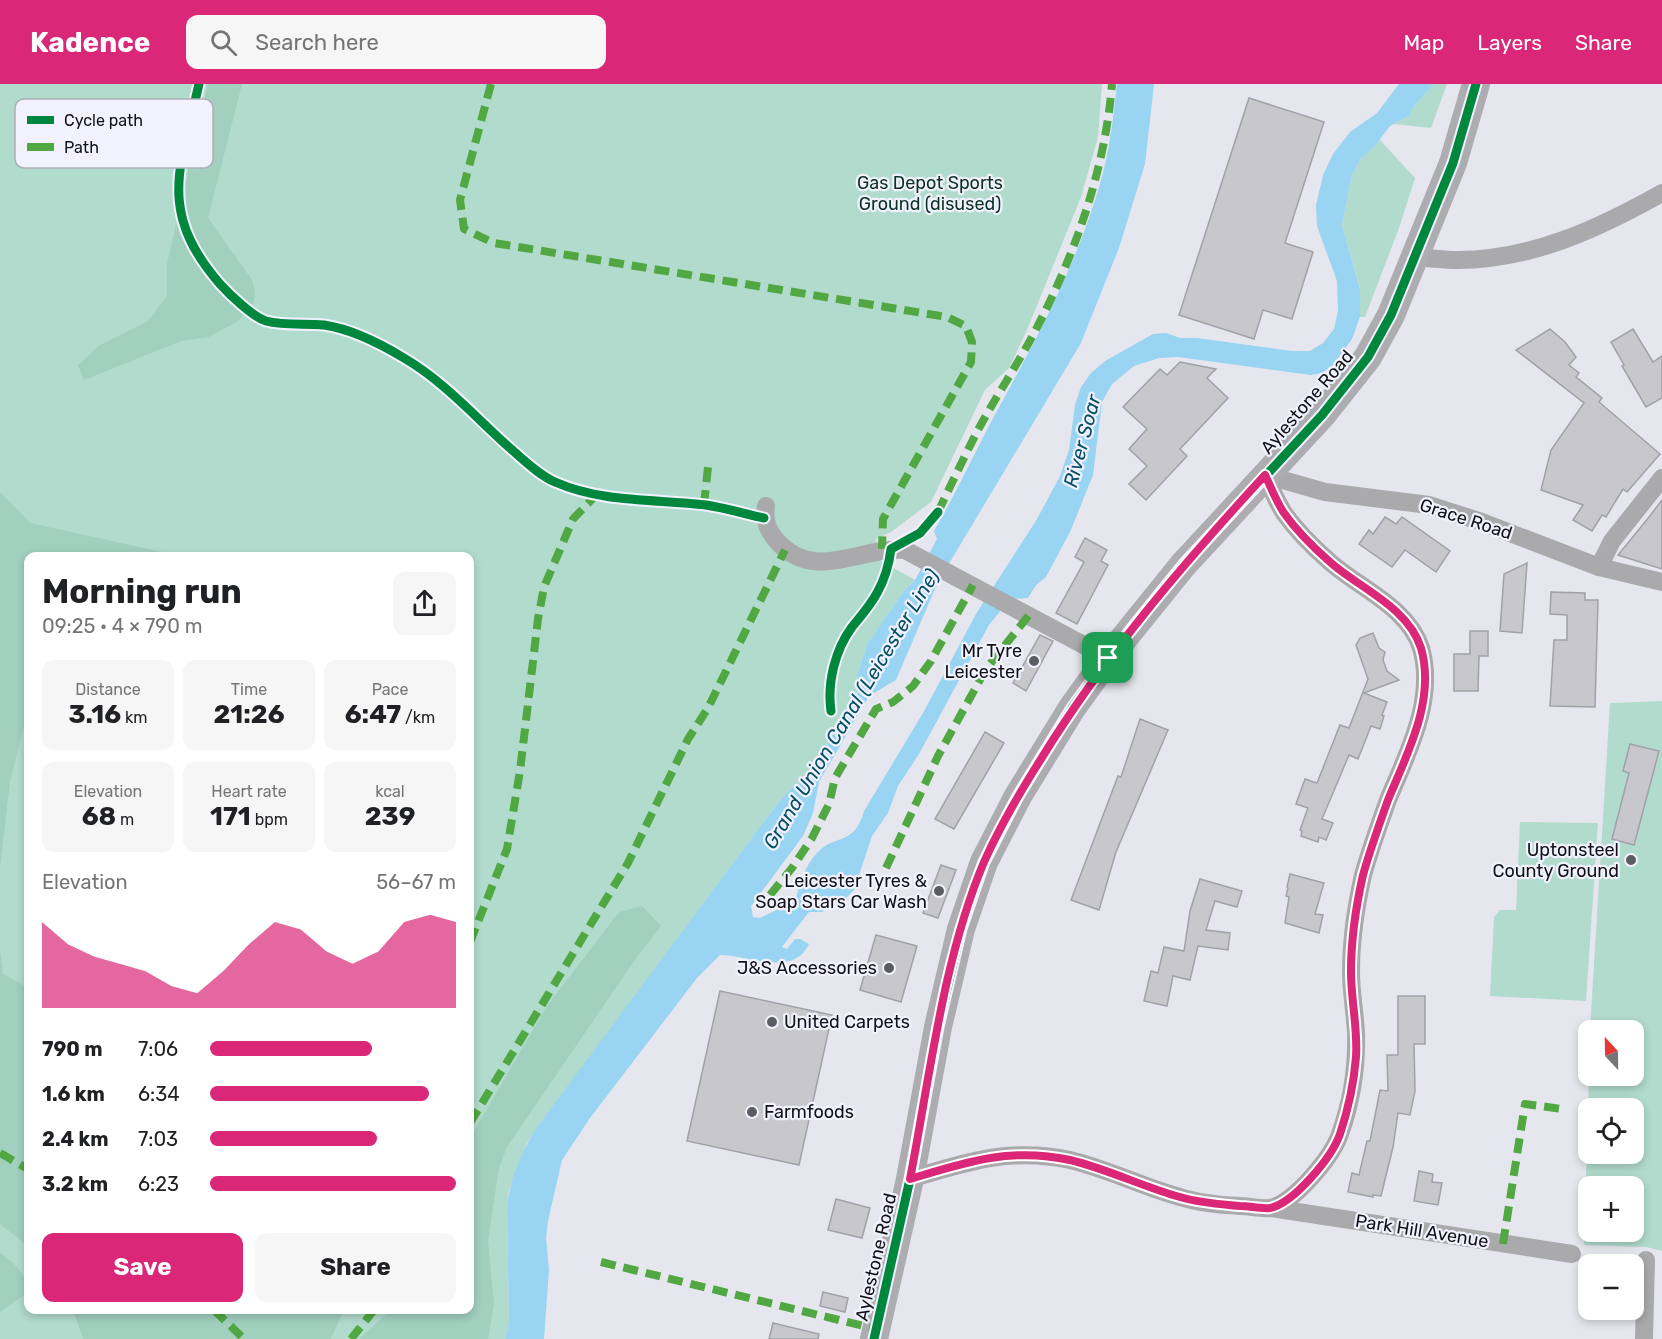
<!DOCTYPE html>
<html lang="en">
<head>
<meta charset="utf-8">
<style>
	:root { --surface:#fff; --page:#f6f6f6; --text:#202124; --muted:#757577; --accent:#db2777 }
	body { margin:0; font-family:Rubik,sans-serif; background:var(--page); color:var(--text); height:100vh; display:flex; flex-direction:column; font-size:22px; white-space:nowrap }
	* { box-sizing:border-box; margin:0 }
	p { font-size:20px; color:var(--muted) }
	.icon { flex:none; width:33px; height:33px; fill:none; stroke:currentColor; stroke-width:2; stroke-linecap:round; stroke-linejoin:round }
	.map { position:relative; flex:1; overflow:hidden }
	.side { position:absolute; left:24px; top:468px; width:450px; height:762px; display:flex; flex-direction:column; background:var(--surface); border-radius:12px; box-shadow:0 3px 9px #0003 }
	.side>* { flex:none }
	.needle { width:39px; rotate:338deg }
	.controls { position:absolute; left:1578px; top:936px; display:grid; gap:12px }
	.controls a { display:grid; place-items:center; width:66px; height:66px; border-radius:12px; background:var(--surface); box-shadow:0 3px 9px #0003; font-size:30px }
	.pin { position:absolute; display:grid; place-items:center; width:51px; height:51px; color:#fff; margin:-26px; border-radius:12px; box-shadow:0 3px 9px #0006 }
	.round { display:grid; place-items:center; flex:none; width:63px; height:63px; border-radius:12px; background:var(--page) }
	.summary { display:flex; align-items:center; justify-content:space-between; height:102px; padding:0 18px }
	h1 { font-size:33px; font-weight:700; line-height:45px }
	.stats { display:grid; grid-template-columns:repeat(3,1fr); gap:9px; height:102px; padding:6px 18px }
	.stats div { display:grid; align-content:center; border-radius:12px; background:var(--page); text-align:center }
	.stats b { font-size:26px; font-weight:700 }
	.stats small { font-size:16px; font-weight:400 }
	.stats p { font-size:16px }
	.chart { height:168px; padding:12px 18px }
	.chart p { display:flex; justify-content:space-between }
	.chart svg { width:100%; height:108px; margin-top:6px; fill:var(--accent); opacity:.7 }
	.action { display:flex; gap:12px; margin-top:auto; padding:12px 18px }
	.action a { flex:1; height:69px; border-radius:12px; background:var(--accent); color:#fff; font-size:24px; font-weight:700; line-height:69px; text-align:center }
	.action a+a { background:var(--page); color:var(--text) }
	ul { padding:0 18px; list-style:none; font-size:20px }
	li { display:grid; grid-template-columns:96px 72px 1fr; align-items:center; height:45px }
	li i { height:15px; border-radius:8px; background:var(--accent) }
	header { display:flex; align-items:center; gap:36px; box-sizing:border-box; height:84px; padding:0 30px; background:var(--accent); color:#fff }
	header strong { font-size:28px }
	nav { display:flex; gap:33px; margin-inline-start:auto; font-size:21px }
	.search { width:420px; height:54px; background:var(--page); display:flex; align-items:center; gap:15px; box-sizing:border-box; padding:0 21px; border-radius:12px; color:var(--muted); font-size:22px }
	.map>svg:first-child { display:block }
	.green { fill:#b1dbcc; fill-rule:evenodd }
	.forest { fill:#a1d0bf }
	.water { fill:#99d4f2 }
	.building { fill:#c7c7cc; stroke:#a1a2a7; stroke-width:1.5 }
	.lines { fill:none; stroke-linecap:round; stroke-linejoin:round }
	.minor { stroke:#aaaaac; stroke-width:18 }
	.primary { stroke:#adacb0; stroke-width:28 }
	.quiet { stroke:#51a842; stroke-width:8; stroke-dasharray:15 8; stroke-linecap:butt }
	.cycleway-casing { stroke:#f1f2fe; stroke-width:13 }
	.cycleway { stroke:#00873e; stroke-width:9 }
	.route-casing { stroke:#fff; stroke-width:12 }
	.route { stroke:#db2777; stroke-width:8 }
	.poi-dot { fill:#5c5d62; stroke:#f1f2fe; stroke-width:2 }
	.labels { text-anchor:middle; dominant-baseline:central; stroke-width:4.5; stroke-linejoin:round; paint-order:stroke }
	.park-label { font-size:18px; fill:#0b3224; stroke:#f1f2fe }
	.street-label { font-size:18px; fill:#111216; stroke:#f1f2fe }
	.poi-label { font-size:18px; fill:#111216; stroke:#f1f2fe; text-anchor:end }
	.water-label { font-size:20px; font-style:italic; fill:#044e68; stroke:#f1f2fe }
	.key { fill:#f1f2fe; stroke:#aeafb8; stroke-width:1.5 }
	.key-label { font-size:16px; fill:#111216 }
</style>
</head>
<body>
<header>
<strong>Kadence</strong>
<div class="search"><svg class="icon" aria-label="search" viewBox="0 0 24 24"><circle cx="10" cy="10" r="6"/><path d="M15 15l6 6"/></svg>Search here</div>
<nav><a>Map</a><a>Layers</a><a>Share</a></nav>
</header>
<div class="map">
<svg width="1662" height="1255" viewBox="0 0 1662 1255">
	<rect width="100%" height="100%" fill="#e6e7ee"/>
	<g class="green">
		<path d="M0,0H1102L1098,53L1081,113L1027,246L1009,284L985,306L931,418L891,448L876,455L879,476L915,496L903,508L868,559L857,591L860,604L808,694L793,702L777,720L527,1059L509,1106L507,1124L509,1238L505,1255H0ZM28,472H470V1226H28Z"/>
		<polygon points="1434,0 1447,0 1431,44 1394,40 1409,32 1414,22"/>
		<polygon points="1380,56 1415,94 1399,144 1365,233 1360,233 1360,204 1342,141 1352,91 1361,74"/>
		<path d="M1662,617V1167L1646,1163L1584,1161L1589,992H1634V946H1590L1610,619ZM1588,1024H1634V1070H1588ZM1588,1102H1634V1148H1588Z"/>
		<polygon points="1520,738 1598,739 1586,917 1490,912 1494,833 1500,826 1516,826"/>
	</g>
	<g class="forest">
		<polygon points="208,0 242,0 208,134 252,196 255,208 253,221 238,237 209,253 181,257 84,296 78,281 100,261 148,237 167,212 167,180"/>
		<polygon points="0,408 30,439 171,470 173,472 28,472 28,626 10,698 0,784"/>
		<polygon points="642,822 661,842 634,877 507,1063 499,1084 488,1156 494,1220 488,1255 359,1255 391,1226 470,1226 470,1054 547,922 619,828"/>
		<polygon points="0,866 3,890 28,904 28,1162 0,1140"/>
		<path d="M0,1169C13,1177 28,1192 28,1208L0,1228Z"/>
		<polygon points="73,1226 344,1226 331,1255 83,1255"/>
	</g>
	<path class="water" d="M1117,0H1154L1145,80L1119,164L1081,259L938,498L896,596L869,612L819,698L813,729L803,752L751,822L753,833L760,834L795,817C800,800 804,783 817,769C835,749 854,763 864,727L923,629L976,530L1037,435L1060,392L1069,366L1075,321L1081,303L1091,289L1105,277L1153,250L1166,249L1180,254H1197L1292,267H1310L1323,259L1334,245L1338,227L1337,197L1317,142L1316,121L1323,91L1333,70L1350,48L1377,29L1399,0H1434L1414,22L1409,32L1390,42L1374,63L1361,74L1352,91L1342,141L1360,205V233L1352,255L1333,281L1322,289L1311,291L1178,273L1159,274L1134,282L1112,300L1102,318L1093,391L1070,448L1046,493L1036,501L1028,514L1010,515L989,541L919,670L898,702L888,729L872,752L854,806L847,813L822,828H809L782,863L787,865L795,855H800L809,860C793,894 748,871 720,871L697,894L590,1034L562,1076L548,1137L546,1154L549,1186L544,1255H505L509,1238L507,1124C510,1094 521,1068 538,1042L777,720L793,702L808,694L860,605L857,591L868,559L903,508L915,496L937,455L934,447C955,411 972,374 991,338C1035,258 1083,171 1105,81C1111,54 1114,27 1117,0Z"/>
	<g class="building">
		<polygon points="1249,14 1324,38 1285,159 1313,168 1292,235 1263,226 1254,255 1179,231"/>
		<polygon points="1550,245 1565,258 1576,273 1569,281 1579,289 1576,293 1602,314 1599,318 1660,370 1627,408 1623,405 1606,433 1602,431 1592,447 1573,436 1583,421 1541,406 1551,366 1584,319 1516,266"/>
		<polygon points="1633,245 1653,278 1662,272 1662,314 1646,323 1622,282 1624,281 1611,258"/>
		<polygon points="1180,278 1216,285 1207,294 1228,314 1180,365 1187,372 1146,416 1129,400 1147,382 1129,365 1147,345 1123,323 1160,285 1167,291"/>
		<polygon points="1662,416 1662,485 1618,471 1649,433"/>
		<polygon points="1385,433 1396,440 1402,433 1450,467 1436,488 1405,466 1392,483 1359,460 1369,446 1373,450"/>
		<polygon points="1085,454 1107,466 1101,477 1108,481 1077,540 1056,529 1084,478 1075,473"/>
		<polygon points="1527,479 1522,549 1500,547 1504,490"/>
		<polygon points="1551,508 1585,509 1585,516 1598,516 1595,623 1550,622 1554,556 1567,556 1567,531 1550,530"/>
		<polygon points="1470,547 1488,547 1488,572 1479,572 1478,607 1454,607 1454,570 1470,570"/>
		<polygon points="1373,549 1379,564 1385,568 1383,576 1387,587 1399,596 1364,609 1387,618 1382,631 1384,632 1380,645 1371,642 1358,675 1349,671 1322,735 1333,739 1326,756 1319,753 1318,758 1301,752 1302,747 1300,746 1308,724 1296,720 1305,695 1317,699 1340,641 1349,644 1368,595 1356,561 1360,554"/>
		<polygon points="1040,551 1053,557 1026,607 1013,599"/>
		<polygon points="1140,635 1168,646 1116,768 1099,826 1071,816 1118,692 1121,693"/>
		<polygon points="985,648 1004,659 954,745 935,735"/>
		<polygon points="1630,660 1659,667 1634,761 1612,755 1629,689 1623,687"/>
		<polygon points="941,781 956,786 938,834 923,829"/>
		<polygon points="1290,790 1324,799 1315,830 1323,831 1319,849 1285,839 1289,813 1286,812 1288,804 1287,803"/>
		<polygon points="1200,795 1242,807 1237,823 1215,817 1206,846 1230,849 1228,866 1198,862 1190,896 1173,892 1167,922 1144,917 1151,887 1158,889 1164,863 1184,867 1190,827"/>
		<polygon points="876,851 917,862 901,918 860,906"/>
		<polygon points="720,907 832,931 799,1081 687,1057"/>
		<polygon points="1398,912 1425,912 1425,960 1414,960 1415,1007 1410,1031 1398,1029 1393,1063 1381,1112 1373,1111 1373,1113 1348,1108 1352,1089 1359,1091 1367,1057 1370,1057 1380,1006 1388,1007 1387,971 1398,971"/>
		<polygon points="1419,1087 1433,1090 1432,1098 1442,1099 1438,1121 1414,1117"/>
		<polygon points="836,1115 870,1124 862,1154 828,1146"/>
		<polygon points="823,1208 848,1214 845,1228 820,1222"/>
		<polygon points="773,1239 819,1250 818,1255 769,1255"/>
	</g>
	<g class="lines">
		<g class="minor">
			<path d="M1415,173C1429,174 1443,176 1457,176C1531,176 1598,145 1662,109"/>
			<polyline points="1265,391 1325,408 1429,421 1479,437 1599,483 1662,498"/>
			<path d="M766,422C764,436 767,445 776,456C814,500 860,462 905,466L1108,574"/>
			<polyline points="1599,483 1612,457 1662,394"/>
			<path d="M910,1095C966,1078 1011,1063 1070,1076C1108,1085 1143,1103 1180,1113C1199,1119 1219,1121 1240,1122C1249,1122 1261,1125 1270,1124C1294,1119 1332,1073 1340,1050C1351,1019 1357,982 1356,949C1355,929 1351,908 1351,888C1351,857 1356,822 1363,791C1370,766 1379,741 1388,716C1407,670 1436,616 1421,564C1408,523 1359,504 1330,478C1314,464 1296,446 1284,429C1276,417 1271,403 1265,391"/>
			<polyline points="1271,1124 1572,1170"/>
			<polyline points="1644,1255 1646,1176"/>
		</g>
		<polyline class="primary" points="874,1255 910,1095 938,943 961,845 984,778 1018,712 1072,624 1108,574 1183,481 1322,331 1368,273 1391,231 1453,79 1476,0"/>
		<g class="quiet">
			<polyline points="491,0 460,116 464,145 494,159 947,233 966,242 972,258 971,278 883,435 882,465"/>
			<polyline points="704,421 708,383"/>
			<path d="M938,428C951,401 964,373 978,346C995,314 1016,283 1033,251C1074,174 1105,87 1112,0"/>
			<polyline points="886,784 938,672 986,585 1029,531"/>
			<polyline points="770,811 792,784 812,754 829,720 835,694 876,625 893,618 913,602 931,577 973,501"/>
			<polyline points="470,858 507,765 520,687 538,535 544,503 573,435 596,411"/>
			<polyline points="470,1039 628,779 688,655 708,624 785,466"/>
			<polyline points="0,1069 28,1085"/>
			<polyline points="1503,1160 1525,1020 1562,1025"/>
			<polyline points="601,1178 876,1245"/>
			<polyline points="214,1226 244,1255"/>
			<polyline points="351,1255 374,1226"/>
		</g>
		<g class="cycleway-casing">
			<g id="cycleway">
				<path d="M199,0C180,84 157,127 220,200C229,210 253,233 266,237C285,242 305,239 324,241C351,245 381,260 404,274C445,298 476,334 511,365C524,376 539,391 555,398C603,419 655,415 706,421C726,424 745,430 764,434"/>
				<path d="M831,627C827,599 835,566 852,543C861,532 870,522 877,509C885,495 889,481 891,465L920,449L938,428"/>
				<polyline points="874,1255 910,1095 938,943 961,845 984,778 1018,712 1072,624 1108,574 1183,481 1322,331 1368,273 1391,231 1453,79 1476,0"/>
			</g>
		</g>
		<use href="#cycleway" class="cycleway"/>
	</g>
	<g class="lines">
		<g class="route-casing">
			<path id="route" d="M1265,391C1271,403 1276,417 1284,429C1296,446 1314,464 1330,478C1359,504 1408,523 1421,564C1436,616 1407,670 1388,716C1379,741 1370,766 1363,791C1356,822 1351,857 1351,888C1351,916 1358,945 1356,973C1354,998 1348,1026 1340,1050C1332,1073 1294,1119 1270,1124C1261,1125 1249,1122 1240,1122C1219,1120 1200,1119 1180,1113C1143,1103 1108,1085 1070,1076C1011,1063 966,1078 910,1095C930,992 943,875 984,778C1000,742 1020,708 1041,675C1105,571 1183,480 1265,391Z"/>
		</g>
		<use href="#route" class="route"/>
	</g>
	<g class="poi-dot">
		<circle cx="1034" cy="577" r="6"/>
		<circle cx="1631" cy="776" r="6"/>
		<circle cx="939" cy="807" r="6"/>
		<circle cx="889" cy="884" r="6"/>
		<circle cx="772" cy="938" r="6"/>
		<circle cx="752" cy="1028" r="6"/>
	</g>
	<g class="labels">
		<g class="park-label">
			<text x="930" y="99">Gas Depot Sports<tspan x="930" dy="21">Ground (disused)</tspan></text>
		</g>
		<g class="street-label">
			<text transform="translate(1307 318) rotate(-49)">Aylestone Road</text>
			<text transform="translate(1466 435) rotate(18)">Grace Road</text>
			<text transform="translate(1422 1147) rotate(9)">Park Hill Avenue</text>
			<text transform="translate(876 1173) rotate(-77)">Aylestone Road</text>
		</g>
		<g class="poi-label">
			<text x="1022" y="567">Mr Tyre<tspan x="1022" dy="21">Leicester</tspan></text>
			<text x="1619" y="766">Uptonsteel<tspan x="1619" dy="21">County Ground</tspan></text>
			<text x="927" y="797">Leicester Tyres &amp;<tspan x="927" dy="21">Soap Stars Car Wash</tspan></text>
			<text x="877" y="884">J&amp;S Accessories</text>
			<text x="784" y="938" text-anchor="start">United Carpets</text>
			<text x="764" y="1028" text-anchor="start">Farmfoods</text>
		</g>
		<g class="water-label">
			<text transform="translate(1082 357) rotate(-75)">River Soar</text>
			<text transform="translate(851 625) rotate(-59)">Grand Union Canal (Leicester Line)</text>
		</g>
	</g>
	<rect x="15" y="15" width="198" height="69" rx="9" class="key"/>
	<rect x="27" y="32" width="27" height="8" fill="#00873e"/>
	<rect x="27" y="59" width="27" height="8" fill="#51a842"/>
	<g class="key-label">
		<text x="64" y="42">Cycle path</text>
		<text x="64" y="69">Path</text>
	</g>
</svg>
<div class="controls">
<a><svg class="needle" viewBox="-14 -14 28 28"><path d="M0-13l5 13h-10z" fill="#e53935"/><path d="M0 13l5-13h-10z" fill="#757577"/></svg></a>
<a><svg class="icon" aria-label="locate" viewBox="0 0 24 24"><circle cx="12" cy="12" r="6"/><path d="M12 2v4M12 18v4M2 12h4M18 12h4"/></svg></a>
<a>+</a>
<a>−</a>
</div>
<div class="pin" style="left:1108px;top:574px;background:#1e9e55"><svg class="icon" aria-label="arrive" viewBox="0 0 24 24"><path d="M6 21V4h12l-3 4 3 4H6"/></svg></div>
<section class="side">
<div class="summary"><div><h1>Morning run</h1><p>09:25 · 4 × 790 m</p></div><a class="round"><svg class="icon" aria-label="share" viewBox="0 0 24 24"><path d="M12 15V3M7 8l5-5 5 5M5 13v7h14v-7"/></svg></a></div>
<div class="stats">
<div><p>Distance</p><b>3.16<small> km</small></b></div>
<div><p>Time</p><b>21:26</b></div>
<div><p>Pace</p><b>6:47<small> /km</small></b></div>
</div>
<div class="stats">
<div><p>Elevation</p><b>68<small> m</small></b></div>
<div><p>Heart rate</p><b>171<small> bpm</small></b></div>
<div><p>kcal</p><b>239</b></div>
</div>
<div class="chart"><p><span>Elevation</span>56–67 m</p>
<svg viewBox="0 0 160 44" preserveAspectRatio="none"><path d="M0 44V9L10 18L20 23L30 26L40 29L50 35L60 38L70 29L80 18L90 9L100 12L110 21L120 26L130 21L140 9L150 6L160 9V44z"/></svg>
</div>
<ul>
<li><b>790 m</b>7:06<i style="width:66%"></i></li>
<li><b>1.6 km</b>6:34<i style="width:89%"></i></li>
<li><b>2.4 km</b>7:03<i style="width:68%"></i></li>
<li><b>3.2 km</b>6:23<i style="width:100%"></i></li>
</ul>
<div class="action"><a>Save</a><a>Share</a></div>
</section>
</div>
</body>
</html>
